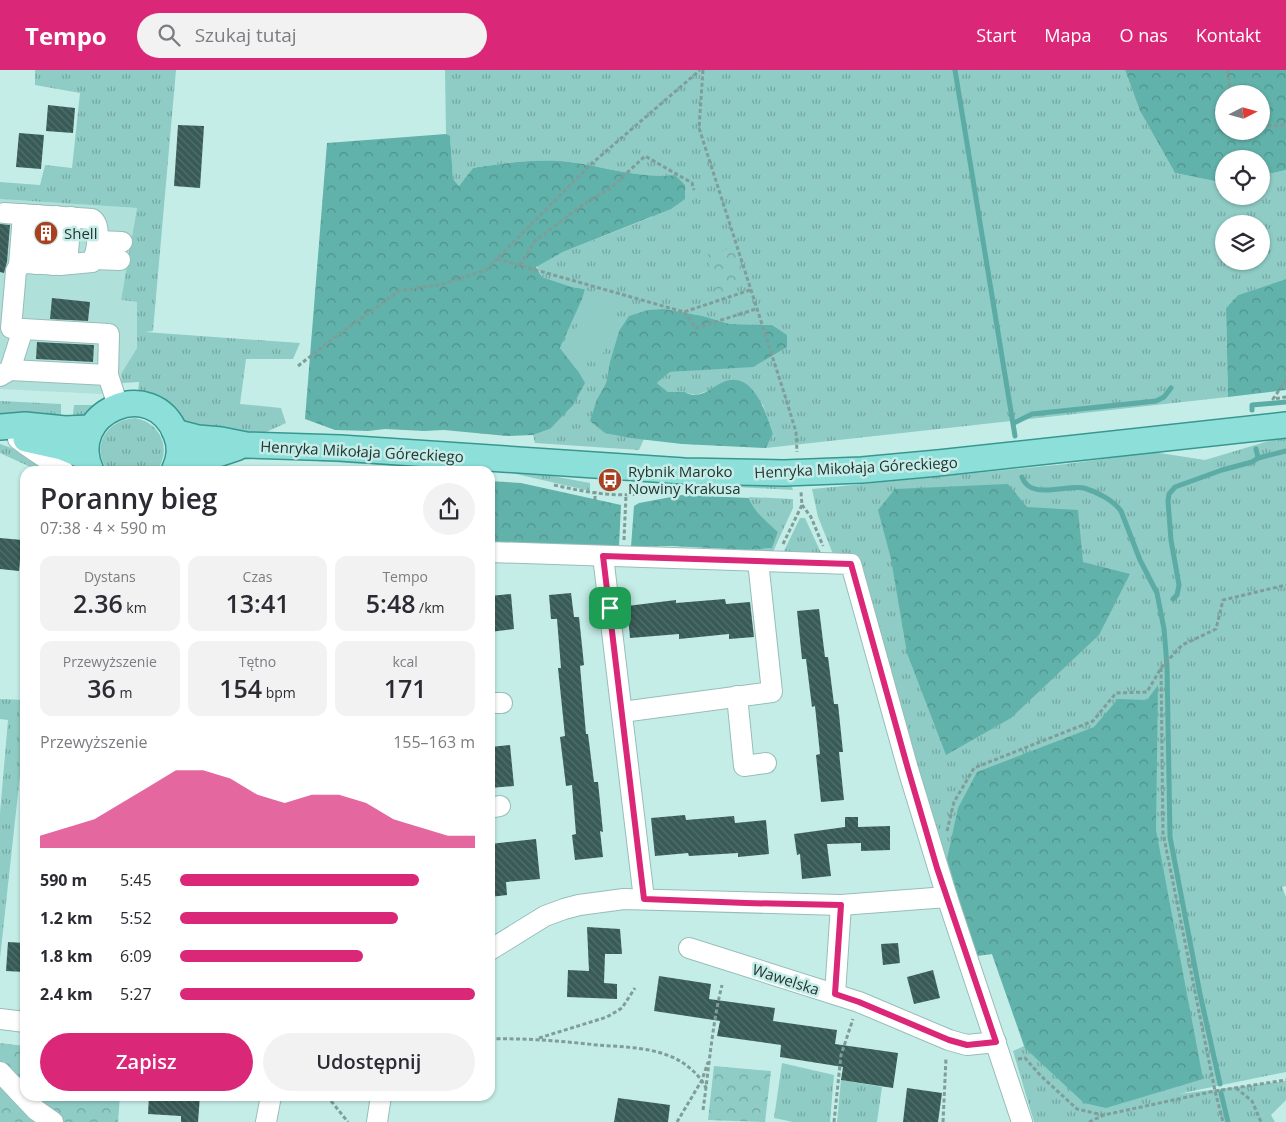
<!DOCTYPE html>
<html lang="pl">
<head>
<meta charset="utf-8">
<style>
	:root { --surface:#fff; --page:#f2f2f3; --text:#2b2b33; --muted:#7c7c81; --accent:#db2777 }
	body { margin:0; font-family:"Open Sans",sans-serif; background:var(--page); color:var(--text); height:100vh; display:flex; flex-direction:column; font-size:19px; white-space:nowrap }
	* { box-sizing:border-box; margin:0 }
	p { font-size:16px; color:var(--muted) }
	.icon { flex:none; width:28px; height:28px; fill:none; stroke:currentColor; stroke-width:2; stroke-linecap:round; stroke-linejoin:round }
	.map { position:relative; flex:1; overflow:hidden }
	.panel { position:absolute; left:20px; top:396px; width:475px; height:635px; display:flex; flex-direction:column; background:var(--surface); border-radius:15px; box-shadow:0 1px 4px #0004 }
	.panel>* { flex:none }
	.needle { width:32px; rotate:84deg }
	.tools { position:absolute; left:1215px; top:15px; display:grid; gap:10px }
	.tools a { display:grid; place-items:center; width:55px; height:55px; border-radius:50%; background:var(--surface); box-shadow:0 1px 4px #0004; font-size:25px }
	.pin { position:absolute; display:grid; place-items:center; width:42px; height:42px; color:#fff; margin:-21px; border-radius:10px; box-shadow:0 2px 8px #0006 }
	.round { display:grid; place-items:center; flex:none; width:52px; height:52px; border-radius:26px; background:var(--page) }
	.headline { display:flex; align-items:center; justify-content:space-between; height:85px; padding:0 20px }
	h1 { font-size:28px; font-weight:600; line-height:38px }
	.metrics { display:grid; grid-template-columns:repeat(3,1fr); gap:8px; height:85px; padding:5px 20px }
	.metrics div { display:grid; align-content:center; border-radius:12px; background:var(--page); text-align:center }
	.metrics b { font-size:25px; font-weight:600 }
	.metrics small { font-size:14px; font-weight:400 }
	.metrics p { font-size:14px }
	.chart { height:140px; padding:10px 20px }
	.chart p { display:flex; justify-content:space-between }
	.chart svg { width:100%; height:90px; margin-top:5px; fill:var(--accent); opacity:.7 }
	.cta { display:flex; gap:10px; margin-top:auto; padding:10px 20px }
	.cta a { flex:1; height:58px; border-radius:30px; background:var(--accent); color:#fff; font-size:20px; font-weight:600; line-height:58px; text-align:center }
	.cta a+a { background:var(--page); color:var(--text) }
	ul { padding:0 20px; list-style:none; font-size:16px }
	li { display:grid; grid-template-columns:80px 60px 1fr; align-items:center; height:38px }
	li i { height:12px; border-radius:6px; background:var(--accent) }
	header { display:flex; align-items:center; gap:30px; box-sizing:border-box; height:70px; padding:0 25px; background:var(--accent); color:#fff }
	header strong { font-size:24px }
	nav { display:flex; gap:28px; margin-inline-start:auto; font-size:18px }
	.search { width:350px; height:45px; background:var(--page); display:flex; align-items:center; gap:12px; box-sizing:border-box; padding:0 18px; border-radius:28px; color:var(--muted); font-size:19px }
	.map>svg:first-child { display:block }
	.built { fill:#b0e0da }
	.grass { fill:url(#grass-tufts); fill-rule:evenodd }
	.forest { fill:url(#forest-crowns); fill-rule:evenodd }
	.park { fill:url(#park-crowns) }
	.garden { fill:#8fccc5 }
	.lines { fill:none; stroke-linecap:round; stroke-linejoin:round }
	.stream { stroke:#5caca5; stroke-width:5 }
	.building { fill:url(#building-back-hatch) }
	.minor-casing { stroke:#97bdb9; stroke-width:22 }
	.major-casing { stroke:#37978f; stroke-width:28 }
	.path { stroke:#7f9d99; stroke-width:3; stroke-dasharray:4 2.5; stroke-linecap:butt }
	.minor { stroke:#fff; stroke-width:20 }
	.major { stroke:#8de0da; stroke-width:25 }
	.route-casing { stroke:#fff; stroke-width:10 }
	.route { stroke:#db2777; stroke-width:6 }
	.labels { text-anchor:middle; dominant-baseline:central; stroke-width:5; stroke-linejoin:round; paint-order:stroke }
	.poi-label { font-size:15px; fill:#243432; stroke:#c5ede8; text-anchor:start }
	.street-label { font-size:15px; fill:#243432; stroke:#c5ede8 }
</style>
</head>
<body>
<header>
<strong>Tempo</strong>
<div class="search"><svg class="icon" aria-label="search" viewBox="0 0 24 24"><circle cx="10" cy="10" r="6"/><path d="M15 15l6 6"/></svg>Szukaj tutaj</div>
<nav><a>Start</a><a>Mapa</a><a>O nas</a><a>Kontakt</a></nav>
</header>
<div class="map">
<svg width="1286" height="1052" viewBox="0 0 1286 1052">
	<defs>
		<pattern id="grass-tufts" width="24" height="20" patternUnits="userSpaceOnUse" patternTransform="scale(1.25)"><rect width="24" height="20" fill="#8fccc5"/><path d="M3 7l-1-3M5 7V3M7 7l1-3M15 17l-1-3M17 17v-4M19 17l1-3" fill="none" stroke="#75a6a1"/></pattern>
		<pattern id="forest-crowns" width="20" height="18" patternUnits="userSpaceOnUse" patternTransform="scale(1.25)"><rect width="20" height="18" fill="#61b2aa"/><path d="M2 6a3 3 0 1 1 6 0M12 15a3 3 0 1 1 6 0" fill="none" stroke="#50928b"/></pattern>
		<pattern id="park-crowns" width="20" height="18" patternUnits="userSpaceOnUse" patternTransform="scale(1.25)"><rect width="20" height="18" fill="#8fccc5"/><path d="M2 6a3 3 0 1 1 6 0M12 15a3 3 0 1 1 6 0" fill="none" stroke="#75a6a1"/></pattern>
		<pattern id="building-back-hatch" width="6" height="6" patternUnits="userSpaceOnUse" patternTransform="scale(1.25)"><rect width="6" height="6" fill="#385b57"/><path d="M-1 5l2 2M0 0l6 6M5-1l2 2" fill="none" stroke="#53706c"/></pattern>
	</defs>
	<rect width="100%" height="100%" fill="#c5ede8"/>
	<polygon class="built" points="0,129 137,138 121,230 137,232 137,278 121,304 122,313 101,324 0,319"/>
	<g class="grass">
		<polygon points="35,0 176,0 153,261 145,262 300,273 293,289 246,289 240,334 281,338 286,353 264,363 285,363 283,366 195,362 138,324 139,312 122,313 121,304 137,278 137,232 121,230 137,138 0,129 0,112 40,115 45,95 72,98 80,23 35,15"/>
		<path d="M445,0H1125L1140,41L1175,103L1224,113V126H1261V106L1286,100V209L1238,225L1226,238L1228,327L766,378L773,364L763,335L723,312L713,319L696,325L682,322H668L657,313L670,302L695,300L772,255L730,254L703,246L665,239L619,261L610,291L606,313L597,329L630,368L644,369L639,380L535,373L533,365L550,359L578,301L560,278L585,219L572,217L542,207L534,190L544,192L563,182L652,147L675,105C638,109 604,96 569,92C537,88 504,93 473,98L459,116L453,109L450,67L446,64ZM1224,154H1261V191H1224Z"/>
		<polygon points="0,331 61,334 61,353 0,345"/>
		<polygon points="74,335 102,335 101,338 72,353"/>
		<path d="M135,348C161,353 172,379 157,401H108C90,377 106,350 135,348Z"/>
		<polygon points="1286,368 1286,816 1282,817 1286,827 1286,1002 1178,1024 1286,1011 1286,1030 1271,1045 1275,1052 1034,1052 1013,981 1024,976 992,884 976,886 901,646 860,491 855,484 833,484 818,447 812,419 1066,394 1153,382 1205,390 1272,370"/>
		<polygon points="0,374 20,381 50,398 47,401 39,401 0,383"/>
		<polygon points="258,385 526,401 590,413 590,421 512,403 284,389 257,388 212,395 242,387"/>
		<polygon points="683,411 792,417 793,420 681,414 635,423 635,416"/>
		<path d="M749,427L793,429V438L772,484H747L745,480L772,478L778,462C767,453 753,442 749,427Z"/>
		<polygon points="800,448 805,448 822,485 783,483"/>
		<polygon points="0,629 25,630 22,687 0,888 0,743 8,650 0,649"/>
		<polygon points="782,993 834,1005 830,1052 793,1052 774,1048"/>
		<polygon points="841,1010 882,1017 877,1052 837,1052"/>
	</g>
	<g class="forest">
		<path d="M1125,0H1286V100L1261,106V89H1224V113L1175,103L1140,41ZM1224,24H1261V61H1224Z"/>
		<path d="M446,64L450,66L453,109L459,116L473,98C504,93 537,88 569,92C604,96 638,109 675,105L685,115V129L671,139L563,182L536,197L542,207L572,217L585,219L582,229L560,278L578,301L585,313L573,335L550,359L533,365L507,366L444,360L424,361L385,359L368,361L335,360L305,349L327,73Z"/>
		<polygon points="1286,209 1286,320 1228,327 1226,238 1238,225"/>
		<path d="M665,239L703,246L730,254L772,255L787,265V277L753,297L670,302L657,313L668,322C673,322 678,322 684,322C687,323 691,325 695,325C705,325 714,316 723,312C753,299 766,343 773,364L766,378L682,374L630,368L605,363L590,351L597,329L606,313L610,291L619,261L629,246L648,240Z"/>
		<polygon points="490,411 521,413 621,435 619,476 520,477 490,475"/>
		<polygon points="1008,414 1027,437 1078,440 1083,492 1130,504 1099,565 1011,648 946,685 907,583 891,489 878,440 895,419"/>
		<path d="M682,425L749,428C754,442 767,452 778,462L772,478L747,480L672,476L631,477L634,436L639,433Z"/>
		<polygon points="1158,615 1156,760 1203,1009 1106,1038 1084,1033 1025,978 992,884 976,886 947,789 958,738 977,702 1094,657 1118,629 1147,630"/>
	</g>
	<g class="park">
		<polygon points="735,177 747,214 717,224 706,185"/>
		<polygon points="0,973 25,976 25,1019 0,993"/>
		<polygon points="714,996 771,1001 765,1052 708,1050"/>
		<polygon points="0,1005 44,1052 0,1052"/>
		<polygon points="32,1026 120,1026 118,1052 63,1052 44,1038"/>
	</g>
	<polygon class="garden" points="588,221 619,231 600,294 568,284"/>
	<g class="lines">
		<g class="stream">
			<polyline points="955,0 1015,366"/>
			<polyline points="1252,340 1252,335 1286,332"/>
			<polyline points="1014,353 1032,344 1156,331 1164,327 1171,318"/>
			<polyline points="1256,379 1258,388"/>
			<path d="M1022,407C1030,431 1066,414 1084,418C1097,422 1113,430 1121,441L1140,490L1157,523L1164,559L1167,596L1170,767L1200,924L1220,1014"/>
			<polyline points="1173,529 1177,525 1179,515 1171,470 1168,431 1169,424 1175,417 1222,400 1252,392 1258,388 1286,381"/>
			<polyline points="1221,1023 1228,1052"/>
		</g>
	</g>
	<g class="building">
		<polygon points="48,35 75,38 73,63 46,61"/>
		<polygon points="178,55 204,56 200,118 174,116"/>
		<polygon points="19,63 44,65 41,99 16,97"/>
		<polygon points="0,154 10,155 7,192 4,203 0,202"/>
		<polygon points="52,228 90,232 88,251 50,249"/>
		<polygon points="37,272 94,275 93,292 36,289"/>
		<polygon points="0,468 22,470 19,501 0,499"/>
		<polygon points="571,523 574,547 579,547 584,595 580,596 586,664 588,664 594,712 598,712 603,762 600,761 603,787 575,790 572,765 576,764 572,715 566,716 560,667 565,666 558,598 561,598 557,549 551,549 549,525"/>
		<polygon points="511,524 514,559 490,562 490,526"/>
		<polygon points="725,529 726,534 750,532 754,567 729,569 729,564 679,569 679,564 630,568 627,536 676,530 676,533"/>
		<polygon points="819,539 825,587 828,587 834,634 838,634 843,682 839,682 844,730 821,732 816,685 820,684 815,636 812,637 806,589 802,589 797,541"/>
		<polygon points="510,675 514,716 490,718 490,677"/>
		<polygon points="685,745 686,750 734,746 735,753 766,750 769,784 738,787 738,783 689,786 688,783 655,786 651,748"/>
		<polygon points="845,747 858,747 858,757 890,756 890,780 861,781 861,773 827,774 831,806 802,809 800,784 797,785 794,764 845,757"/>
		<polygon points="536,769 540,809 506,812 507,825 490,827 490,774"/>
		<polygon points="587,857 620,859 622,884 605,884 604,913 617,914 617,929 567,927 568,900 589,901"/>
		<polygon points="8,872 25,873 25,902 6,901"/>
		<polygon points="898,873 900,893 883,895 881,874"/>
		<polygon points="933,900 940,928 914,934 907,907"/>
		<polygon points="659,906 711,914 709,929 775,938 773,951 837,960 835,974 898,983 893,1018 841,1010 843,997 780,987 781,975 717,966 720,951 654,941"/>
		<polygon points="907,1018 942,1023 938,1052 903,1052"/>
		<polygon points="149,1026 200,1026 198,1052 181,1052 181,1046 148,1044"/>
		<polygon points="618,1028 670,1035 668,1052 614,1052"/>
	</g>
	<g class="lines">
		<g class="minor-casing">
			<g id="minor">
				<path d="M4,143L92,149C102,155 97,182 92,192L60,195L25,193L19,196L16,201L11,258L23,259"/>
				<polyline points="97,171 122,172"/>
				<polyline points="94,189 120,190"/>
				<polyline points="36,194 38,145"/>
				<polyline points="67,194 71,147"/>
				<polyline points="53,195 56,146"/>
				<polyline points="19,196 23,144"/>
				<polyline points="10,300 108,305"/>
				<polyline points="0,306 10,300 23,259 109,264 108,305 118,336"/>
				<path d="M18,369C33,381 49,389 64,401"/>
				<polyline points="490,482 851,494 908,699 947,827"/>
				<polyline points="603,486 644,829"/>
				<polyline points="737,626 744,696 766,693"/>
				<polyline points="490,633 502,633"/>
				<polyline points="622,642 772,622 758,491"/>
				<polyline points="490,738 500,736"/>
				<polyline points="689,878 859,932 949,970 967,975 996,972"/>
				<polyline points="490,880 545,846 564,839 579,835 624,829 841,835 947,827 1022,1052"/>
				<polyline points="835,924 841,835"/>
				<polyline points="0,949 25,952"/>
				<polyline points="0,1002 36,1040 53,1052"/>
				<polyline points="266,1052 271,1026"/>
				<polyline points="377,1052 381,1026"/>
			</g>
		</g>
		<g class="major-casing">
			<g id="major">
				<polyline points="0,357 25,355 65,359 91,358"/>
				<polyline points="175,362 198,368 221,370 246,375 340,378 684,401 784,403 862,400 938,393 1286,355"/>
				<polyline points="26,369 62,377 86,387"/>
				<polyline points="178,393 221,383 236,378"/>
				<path d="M91,401C64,342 153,304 176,364C181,376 180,389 174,401"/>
			</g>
		</g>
		<g class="path">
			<polyline points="703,0 699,58 786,329 796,362 797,382"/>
			<polyline points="1227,0 1231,24"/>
			<polyline points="1261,56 1286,55"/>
			<polyline points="497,189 684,242 750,220"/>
			<polyline points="520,195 535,171 577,139 613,116 645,86 692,113 694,120"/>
			<polyline points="684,242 696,258 756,239"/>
			<polyline points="298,296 334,268 399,221 443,214 486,200 589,96 700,0"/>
			<polyline points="1286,310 1273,329 1286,327"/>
			<path d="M554,415C589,423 622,429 658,421"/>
			<polyline points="595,430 595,421"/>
			<polyline points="802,435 811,447 823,476"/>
			<polyline points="624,470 626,425"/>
			<polyline points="783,474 802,435 801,422"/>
			<polyline points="1161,598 1163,763 1215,1021 1223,1052"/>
			<polyline points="947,761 954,732 974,698 1093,651 1116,623 1147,622 1161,598 1182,575 1216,559 1223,530 1286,515"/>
			<polyline points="539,968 607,947 622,938 635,918"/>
			<path d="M490,969C526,968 561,971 597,975C624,977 656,977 680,991C691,998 700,1006 706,1018"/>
			<polyline points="1018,989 1025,988 1041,1006 1077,1039 1103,1045"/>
			<polyline points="1236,1018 1252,1031 1261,1052"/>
			<polyline points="327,1026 348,1052"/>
			<path d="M703,1040C709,998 712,955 722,915"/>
			<polyline points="677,1052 702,1010 708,992"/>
			<polyline points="834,1052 841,985 853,949"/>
			<polyline points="943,1052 946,988"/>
			<polyline points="1089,1052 1104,1045 1215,1021 1286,1010"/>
		</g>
		<use href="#minor" class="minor"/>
		<use href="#major" class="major"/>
	</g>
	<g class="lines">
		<g class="route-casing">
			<polygon id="route" points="603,486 851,494 908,699 937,798 996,972 967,975 949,970 859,932 835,924 841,835 746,833 644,829"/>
		</g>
		<use href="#route" class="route"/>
	</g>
	<defs>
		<g id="building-disc" transform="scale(1.25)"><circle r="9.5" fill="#a94121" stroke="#c5ede8"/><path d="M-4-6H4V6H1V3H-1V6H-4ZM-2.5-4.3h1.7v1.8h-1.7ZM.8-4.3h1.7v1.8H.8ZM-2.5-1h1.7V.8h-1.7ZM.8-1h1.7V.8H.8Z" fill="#fff"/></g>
		<g id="bus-disc" transform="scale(1.25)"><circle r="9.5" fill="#a94121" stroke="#c5ede8"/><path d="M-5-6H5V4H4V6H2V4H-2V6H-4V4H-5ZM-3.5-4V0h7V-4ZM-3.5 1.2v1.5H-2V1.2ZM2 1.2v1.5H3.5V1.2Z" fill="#fff"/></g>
	</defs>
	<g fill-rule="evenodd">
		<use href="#building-disc" x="46" y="163"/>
		<use href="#bus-disc" x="610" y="410"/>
	</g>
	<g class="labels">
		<g class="poi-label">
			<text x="64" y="163">Shell</text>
			<text x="628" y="401">Rybnik Maroko<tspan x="628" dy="17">Nowiny Krakusa</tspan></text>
		</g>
		<g class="street-label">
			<text transform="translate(362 381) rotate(3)">Henryka Mikołaja Góreckiego</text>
			<text transform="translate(856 397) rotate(-3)">Henryka Mikołaja Góreckiego</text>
			<text transform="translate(786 909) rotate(18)">Wawelska</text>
		</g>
	</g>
</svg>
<div class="tools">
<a><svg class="needle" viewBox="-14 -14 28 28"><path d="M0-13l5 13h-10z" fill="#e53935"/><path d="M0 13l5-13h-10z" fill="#7c7c81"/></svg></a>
<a><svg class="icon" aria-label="locate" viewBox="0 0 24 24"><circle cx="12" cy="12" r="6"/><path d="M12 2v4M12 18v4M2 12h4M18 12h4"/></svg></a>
<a><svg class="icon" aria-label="layers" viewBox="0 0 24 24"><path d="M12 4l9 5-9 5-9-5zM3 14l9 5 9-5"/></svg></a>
</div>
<div class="pin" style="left:610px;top:538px;background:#1e9e55"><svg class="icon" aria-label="arrive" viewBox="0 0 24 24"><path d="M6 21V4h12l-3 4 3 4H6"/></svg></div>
<section class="panel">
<div class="headline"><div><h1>Poranny bieg</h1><p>07:38 · 4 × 590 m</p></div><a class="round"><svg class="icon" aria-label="share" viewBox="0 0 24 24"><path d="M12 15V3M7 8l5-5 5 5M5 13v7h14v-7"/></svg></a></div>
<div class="metrics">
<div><p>Dystans</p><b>2.36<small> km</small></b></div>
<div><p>Czas</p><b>13:41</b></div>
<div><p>Tempo</p><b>5:48<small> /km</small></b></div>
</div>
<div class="metrics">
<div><p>Przewyższenie</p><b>36<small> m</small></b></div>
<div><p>Tętno</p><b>154<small> bpm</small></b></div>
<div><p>kcal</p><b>171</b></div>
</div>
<div class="chart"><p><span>Przewyższenie</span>155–163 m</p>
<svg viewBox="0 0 160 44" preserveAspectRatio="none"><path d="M0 44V38L10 34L20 30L30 22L40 14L50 6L60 6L70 10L80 18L90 22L100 18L110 18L120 22L130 30L140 34L150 38L160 38V44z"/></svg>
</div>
<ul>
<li><b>590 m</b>5:45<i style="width:81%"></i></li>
<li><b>1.2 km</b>5:52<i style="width:74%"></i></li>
<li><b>1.8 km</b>6:09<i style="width:62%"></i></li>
<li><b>2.4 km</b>5:27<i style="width:100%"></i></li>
</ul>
<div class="cta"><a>Zapisz</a><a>Udostępnij</a></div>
</section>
</div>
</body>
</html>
